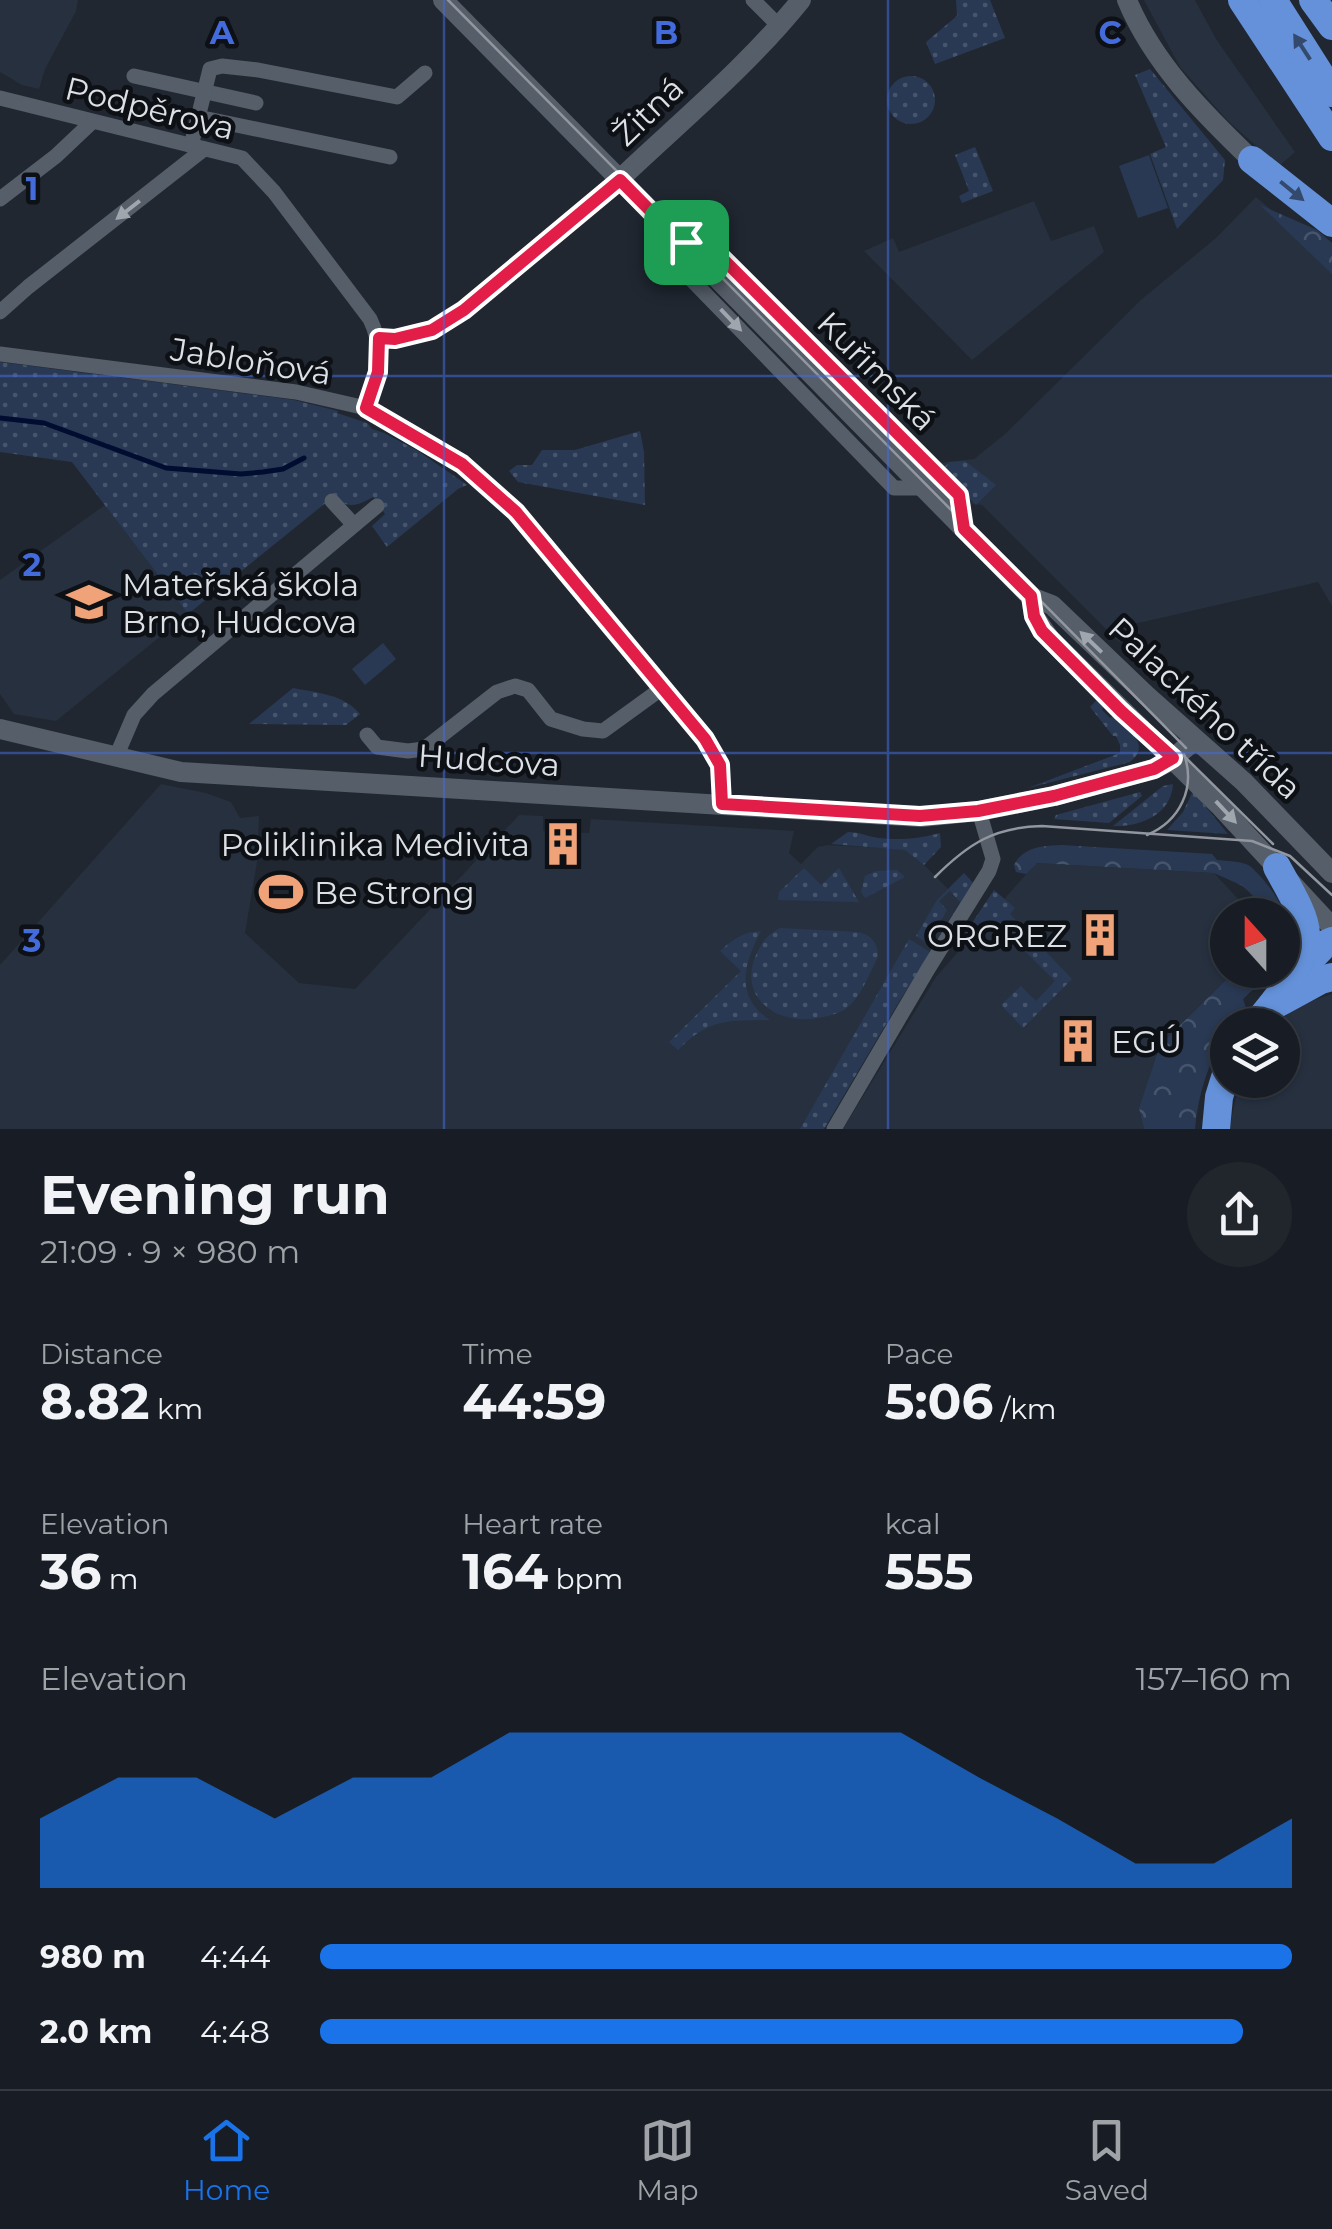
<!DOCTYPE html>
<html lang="en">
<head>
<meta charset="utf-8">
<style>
	:root { --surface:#181d25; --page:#21262d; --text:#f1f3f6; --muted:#9fa2a7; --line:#363b42; --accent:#1a73e8 }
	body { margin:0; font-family:Montserrat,sans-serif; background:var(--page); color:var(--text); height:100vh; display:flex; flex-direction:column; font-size:38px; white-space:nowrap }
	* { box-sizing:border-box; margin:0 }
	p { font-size:32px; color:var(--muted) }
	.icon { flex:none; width:55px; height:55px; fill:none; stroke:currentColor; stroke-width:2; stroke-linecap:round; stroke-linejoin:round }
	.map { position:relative; height:1129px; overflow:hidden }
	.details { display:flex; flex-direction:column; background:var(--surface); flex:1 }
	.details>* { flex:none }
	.needle { width:65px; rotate:339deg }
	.fabs { position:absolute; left:1210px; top:898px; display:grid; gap:20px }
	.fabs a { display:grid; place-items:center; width:90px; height:90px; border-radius:50%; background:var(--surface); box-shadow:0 2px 8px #0004,0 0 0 2px var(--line); font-size:50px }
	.pin { position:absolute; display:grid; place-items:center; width:85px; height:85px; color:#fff; margin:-42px; border-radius:20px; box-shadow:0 5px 15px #0006 }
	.round { display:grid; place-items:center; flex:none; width:105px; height:105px; border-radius:52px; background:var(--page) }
	.summary { display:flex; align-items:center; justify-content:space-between; height:170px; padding:0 40px }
	h1 { font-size:55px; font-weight:700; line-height:75px }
	.figures { display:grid; grid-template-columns:repeat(3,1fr); gap:15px; height:170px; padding:10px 40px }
	.figures div { display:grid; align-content:center }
	.figures b { font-size:50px; font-weight:700 }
	.figures small { font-size:28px; font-weight:400 }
	.figures p { font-size:28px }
	.chart { height:280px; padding:20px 40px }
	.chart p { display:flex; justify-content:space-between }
	.chart svg { width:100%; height:180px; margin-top:10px; fill:var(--accent); opacity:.7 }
	ul { padding:0 40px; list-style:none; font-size:32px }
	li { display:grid; grid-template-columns:160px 120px 1fr; align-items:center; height:75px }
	li i { height:25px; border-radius:12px; background:var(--accent) }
	.tab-bar { display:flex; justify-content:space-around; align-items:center; height:140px; border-top:2px solid var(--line); background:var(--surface); font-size:28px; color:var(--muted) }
	.tab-bar a { display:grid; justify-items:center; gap:5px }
	.tab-bar .on { color:var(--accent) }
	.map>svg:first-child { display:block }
	.built { fill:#26303f }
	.grass { fill:url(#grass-dots) }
	.forest { fill:url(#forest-crowns) }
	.garden { fill:#293953 }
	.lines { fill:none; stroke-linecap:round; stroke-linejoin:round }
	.stream { stroke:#000d31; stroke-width:5 }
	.street { stroke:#565e69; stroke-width:15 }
	.secondary { stroke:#565e69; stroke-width:20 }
	.highway { stroke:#6491d9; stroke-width:28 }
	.tram { stroke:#91969f; stroke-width:2.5 }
	.oneway { fill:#344a6d }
	.oneway2 { fill:#a0a6ae }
	.route-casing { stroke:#fff; stroke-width:20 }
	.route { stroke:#e11d48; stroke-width:12 }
	.grid { fill:none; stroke:#436bdb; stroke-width:2.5; stroke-opacity:0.55 }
	.labels { text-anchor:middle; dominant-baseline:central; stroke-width:9; stroke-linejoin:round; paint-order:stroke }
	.street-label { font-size:32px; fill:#dce0e7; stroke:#0d1014 }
	.poi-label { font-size:32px; fill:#dce0e7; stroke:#0d1014; text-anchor:start }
	.grid-label { font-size:32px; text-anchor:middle; font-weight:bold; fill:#436bdb; stroke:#0d1014; stroke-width:9; stroke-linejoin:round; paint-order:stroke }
</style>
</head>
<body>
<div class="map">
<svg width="1332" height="1129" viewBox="0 0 1332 1129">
	<defs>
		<pattern id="grass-dots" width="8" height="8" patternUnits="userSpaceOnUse" patternTransform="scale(2.5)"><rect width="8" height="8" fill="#293953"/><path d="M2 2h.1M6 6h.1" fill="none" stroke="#47556c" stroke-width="1.8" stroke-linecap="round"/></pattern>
		<pattern id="forest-crowns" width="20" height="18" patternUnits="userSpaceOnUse" patternTransform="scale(2.5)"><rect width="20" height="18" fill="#293953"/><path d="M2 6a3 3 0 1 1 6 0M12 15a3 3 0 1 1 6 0" fill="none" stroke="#47556c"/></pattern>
	</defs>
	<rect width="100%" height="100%" fill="#202731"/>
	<g class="built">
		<polygon points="0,0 78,0 76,11 45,69 39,89 22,85 0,72"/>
		<polygon points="1144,0 1195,0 1216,39 1295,152 1279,166 1227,120 1180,67"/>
		<polygon points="1256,197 1332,261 1332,606 1318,582 1134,624 1119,642 982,505 973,504 939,463 974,459 1005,434 1142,299 1216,238"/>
		<polygon points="1034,201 1051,241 1094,226 1104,252 972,360 864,251 893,238 899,252"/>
		<polygon points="105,505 188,614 56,721 14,714 0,694 0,580"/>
		<polygon points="161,784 206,793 231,802 240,818 259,816 257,862 245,933 299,983 355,989 519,815 543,816 543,831 589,833 591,819 794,831 789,853 801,864 818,847 828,845 905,849 914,855 960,901 930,953 925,950 820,1129 0,1129 0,965"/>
		<polygon points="1036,863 1214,873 1253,915 1228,915 1228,970 1236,970 1160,1045 1139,1108 1144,1129 843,1129 936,977"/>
		<polygon points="1332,994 1332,1129 1229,1129 1240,1080 1282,1080 1282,1025 1274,1025 1299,1005"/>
	</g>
	<g class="grass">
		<polygon points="956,0 990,0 1005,38 935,64 926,42 957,16"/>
		<polygon points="1150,69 1225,160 1223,180 1177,229 1150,154 1166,147 1135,75"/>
		<circle cx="911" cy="100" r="24"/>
		<polygon points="975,147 993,191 962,203 959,196 969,191 955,155"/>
		<path d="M0,362L294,400L338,411L337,413L367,423L372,429L384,433L418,451L467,485L458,489L387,547L372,526L385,514L373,497C357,506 349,509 333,497L188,614L72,462L0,452Z"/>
		<polygon points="640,431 644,452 645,505 518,482 509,471 517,465 532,465 542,450 575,450"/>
		<polygon points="965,461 996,485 976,505 944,467 950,462"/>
		<path d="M293,688C318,693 343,694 360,714L346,725L249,724Z"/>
		<path d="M1098,699L1104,706L1102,710L1110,718L1114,716C1128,730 1152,744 1130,762L1028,788L1120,753V745L1116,736H1113L1090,707Z"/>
		<path d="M1173,784C1171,815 1140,827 1113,826L1163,786Z"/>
		<polygon points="1193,791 1228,834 1167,830 1183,812"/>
		<polygon points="1140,792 1142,796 1109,823 1054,819 1056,815"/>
		<path d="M848,832C858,832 864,835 873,837C892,841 921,839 940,833L941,847L924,865L905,850L831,844Z"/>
		<polygon points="804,868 821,885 839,868 859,902 778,900 779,892"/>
		<polygon points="897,870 905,877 865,898 861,892 865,876 876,871"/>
		<polygon points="964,873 976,886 902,997 824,1129 800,1129 909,939 930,952 960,902 950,891 939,901 947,910 928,944 916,936 937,900"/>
		<polygon points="994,890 1015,908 1010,914 1072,979 1023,1028 1001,1005 1021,986 1036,1001 1055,981 997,923 973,948 960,941"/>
		<path d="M780,928L858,932C872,935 878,943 878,957C870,972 863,992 851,1004C844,1012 833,1015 823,1017C778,1028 733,997 759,949C764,939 770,933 780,928Z"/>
		<path d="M761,931C745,962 733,996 770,1020C727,1021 710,1018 678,1050L669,1042L741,971L720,951C733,939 743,932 761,931Z"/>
	</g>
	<g class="forest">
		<polygon points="1260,205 1317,230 1332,243 1332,274"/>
		<path d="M1061,845L1212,854L1217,860C1226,861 1240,861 1248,865C1251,866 1258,874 1260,876C1277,895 1306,937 1283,960L1282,915H1272L1243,886L1214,873L1037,863L1026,874L1016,872L1014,865C1023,847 1042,846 1061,845Z"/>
		<path d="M1236,970H1273L1243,999L1246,1008L1232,1025H1228L1227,1030C1209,1061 1198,1093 1195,1129H1144L1139,1108L1160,1045Z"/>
	</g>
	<g class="garden">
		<polygon points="1149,155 1168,208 1138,218 1119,166"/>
		<polygon points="383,643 396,659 365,685 352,669"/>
	</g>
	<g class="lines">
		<polyline class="stream" points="0,418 44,423 166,468 241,474 263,472 283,469 304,458"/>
		<g class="street">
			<polyline points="753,0 780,27"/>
			<polyline points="134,76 256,103"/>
			<path d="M0,98L242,158L274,192L370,319C386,352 377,375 366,408"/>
			<polyline points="198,117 390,157"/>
			<polyline points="191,146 210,69 222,66 258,70 397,97 425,73"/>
			<polyline points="0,199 56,156 92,122"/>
			<polyline points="0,312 28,287 204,149"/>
			<polyline points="379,338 395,339 431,330 464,310 620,179"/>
			<polyline points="0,354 296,392 366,408 462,464 516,512 705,739 720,765 722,804"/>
			<polyline points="923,488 894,488 685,273 680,241 706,242 959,495 963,529"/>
			<polyline points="332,501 354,525"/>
			<polyline points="367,735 377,747 408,751 424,749 497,692 515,686 528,690 551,719 583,729 603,731 661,689"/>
			<polyline points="116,757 134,715 153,694 377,506"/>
			<polyline points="834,1129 928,969 989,871 993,859 979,811"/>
		</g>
		<g class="secondary">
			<polyline points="443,0 1031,597 1052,605 1146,695 1244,782 1332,873"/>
			<path d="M1127,0C1153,63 1203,113 1252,160"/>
			<path d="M620,179C681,121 748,66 801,0"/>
			<polyline points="1031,597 1034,616 1050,639 1219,805 1332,927"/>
			<polyline points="0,729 181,772 921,817 979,811 1054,796 1154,769 1170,761 1195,740"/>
		</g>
		<g class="highway">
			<polyline points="1242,0 1332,137"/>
			<polyline points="1273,0 1332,93"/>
			<polyline points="1313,0 1332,26"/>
			<polyline points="1252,160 1332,223"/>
			<polyline points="1299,971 1325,944 1332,941"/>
			<polyline points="1275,1005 1321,980 1332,977"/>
			<path d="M1255,1025C1275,1001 1305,967 1306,934C1306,915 1286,884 1277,867"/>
			<polyline points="1216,1129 1219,1097 1228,1068"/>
		</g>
		<g class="tram">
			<polyline points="448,0 1186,748"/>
			<polyline points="1180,752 1273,844"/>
			<path d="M1147,835C1180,821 1196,788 1184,754"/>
			<path d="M935,877C968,844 994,827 1042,826L1252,841L1290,856L1332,895"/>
		</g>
	</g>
	<defs><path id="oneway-solid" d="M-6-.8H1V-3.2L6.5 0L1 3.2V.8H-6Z" transform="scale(2.5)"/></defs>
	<g class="oneway">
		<use href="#oneway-solid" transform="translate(1302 47) rotate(-123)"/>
		<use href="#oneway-solid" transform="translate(1292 191) rotate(39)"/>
	</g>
	<g class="oneway2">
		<use href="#oneway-solid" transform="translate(128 210) rotate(142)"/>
		<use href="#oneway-solid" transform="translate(731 320) rotate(46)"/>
		<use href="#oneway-solid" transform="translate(1091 642) rotate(-136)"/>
		<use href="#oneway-solid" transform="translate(1226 812) rotate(47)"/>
	</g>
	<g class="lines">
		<g class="route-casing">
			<polygon id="route" points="620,180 680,241 706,242 959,495 964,529 1031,596 1034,616 1042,631 1121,711 1173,758 1154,769 1054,796 978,811 920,816 722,804 720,765 705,739 516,512 462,464 366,408 378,372 379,338 395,339 432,330 464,310"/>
		</g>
		<use href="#route" class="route"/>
	</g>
	<path class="grid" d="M444,0V1129M888,0V1129M0,376H1332M0,753H1332"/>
	<defs>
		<g id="school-bare" transform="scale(3.45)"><path d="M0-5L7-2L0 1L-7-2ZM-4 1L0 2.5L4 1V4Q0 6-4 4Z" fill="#f0a378" stroke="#0d1014" stroke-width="2.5" paint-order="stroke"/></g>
		<g id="building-bare" transform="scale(3.45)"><path d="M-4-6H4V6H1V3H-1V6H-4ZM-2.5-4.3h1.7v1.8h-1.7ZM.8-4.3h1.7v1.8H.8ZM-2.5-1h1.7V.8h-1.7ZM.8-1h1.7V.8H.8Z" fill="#f0a378" stroke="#0d1014" stroke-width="2.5" paint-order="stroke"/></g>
		<g id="stadium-bare" transform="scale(3.45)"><path d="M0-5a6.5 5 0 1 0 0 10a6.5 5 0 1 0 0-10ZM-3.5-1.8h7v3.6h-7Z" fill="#f0a378" stroke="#0d1014" stroke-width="2.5" paint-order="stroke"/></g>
	</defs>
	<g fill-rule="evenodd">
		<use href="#school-bare" x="89" y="602"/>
		<use href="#building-bare" x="563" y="844"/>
		<use href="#stadium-bare" x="281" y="892"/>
		<use href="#building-bare" x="1100" y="935"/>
		<use href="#building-bare" x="1078" y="1041"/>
	</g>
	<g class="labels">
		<g class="street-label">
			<text transform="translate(150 108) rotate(14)">Podpěrova</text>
			<text transform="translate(648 111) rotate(-44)">Žitná</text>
			<text transform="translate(251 361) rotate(9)">Jabloňová</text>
			<text transform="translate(877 371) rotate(45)">Kuřimská</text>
			<text transform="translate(1205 708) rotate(43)">Palackého třída</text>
			<text transform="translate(489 760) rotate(4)">Hudcova</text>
		</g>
		<g class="poi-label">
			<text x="122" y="584">Mateřská škola<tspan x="122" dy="37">Brno, Hudcova</tspan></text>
			<text x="530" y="844" text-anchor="end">Poliklinika Medivita</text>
			<text x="314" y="892">Be Strong</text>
			<text x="1067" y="935" text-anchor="end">ORGREZ</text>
			<text x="1111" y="1041">EGÚ</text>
		</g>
	</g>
	<g class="grid-label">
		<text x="222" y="44">A</text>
		<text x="666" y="44">B</text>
		<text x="1110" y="44">C</text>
		<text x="32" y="200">1</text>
		<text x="32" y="576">2</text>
		<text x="32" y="952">3</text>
	</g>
</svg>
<div class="fabs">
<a><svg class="needle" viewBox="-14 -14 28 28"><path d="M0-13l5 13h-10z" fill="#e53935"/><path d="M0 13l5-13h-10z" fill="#9fa2a7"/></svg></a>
<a><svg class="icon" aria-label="layers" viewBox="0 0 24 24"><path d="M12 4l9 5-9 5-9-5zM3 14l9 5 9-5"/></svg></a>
</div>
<div class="pin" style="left:686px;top:242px;background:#1e9e55"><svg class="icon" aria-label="arrive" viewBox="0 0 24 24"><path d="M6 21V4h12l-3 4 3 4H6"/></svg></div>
</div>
<section class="details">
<div class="summary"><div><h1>Evening run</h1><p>21:09 · 9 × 980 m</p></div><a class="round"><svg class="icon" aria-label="share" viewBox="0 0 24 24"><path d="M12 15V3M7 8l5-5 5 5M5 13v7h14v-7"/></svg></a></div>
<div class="figures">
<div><p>Distance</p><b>8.82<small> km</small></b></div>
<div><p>Time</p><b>44:59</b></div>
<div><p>Pace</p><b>5:06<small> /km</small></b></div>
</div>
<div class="figures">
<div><p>Elevation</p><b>36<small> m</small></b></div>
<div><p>Heart rate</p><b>164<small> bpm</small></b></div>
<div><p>kcal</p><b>555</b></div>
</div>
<div class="chart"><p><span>Elevation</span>157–160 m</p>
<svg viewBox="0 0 160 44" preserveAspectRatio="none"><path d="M0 44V27L10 17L20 17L30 27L40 17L50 17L60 6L70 6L80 6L90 6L100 6L110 6L120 17L130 27L140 38L150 38L160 27V44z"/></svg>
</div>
<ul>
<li><b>980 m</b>4:44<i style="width:100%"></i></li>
<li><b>2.0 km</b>4:48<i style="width:95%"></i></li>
</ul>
</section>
<nav class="tab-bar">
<a class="on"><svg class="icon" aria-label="home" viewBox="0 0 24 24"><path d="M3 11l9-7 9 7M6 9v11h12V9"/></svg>Home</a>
<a><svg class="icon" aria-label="map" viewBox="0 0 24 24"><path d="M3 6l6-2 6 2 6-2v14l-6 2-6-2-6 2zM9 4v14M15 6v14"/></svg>Map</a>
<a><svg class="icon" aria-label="saved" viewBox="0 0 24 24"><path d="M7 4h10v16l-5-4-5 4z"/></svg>Saved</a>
</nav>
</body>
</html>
